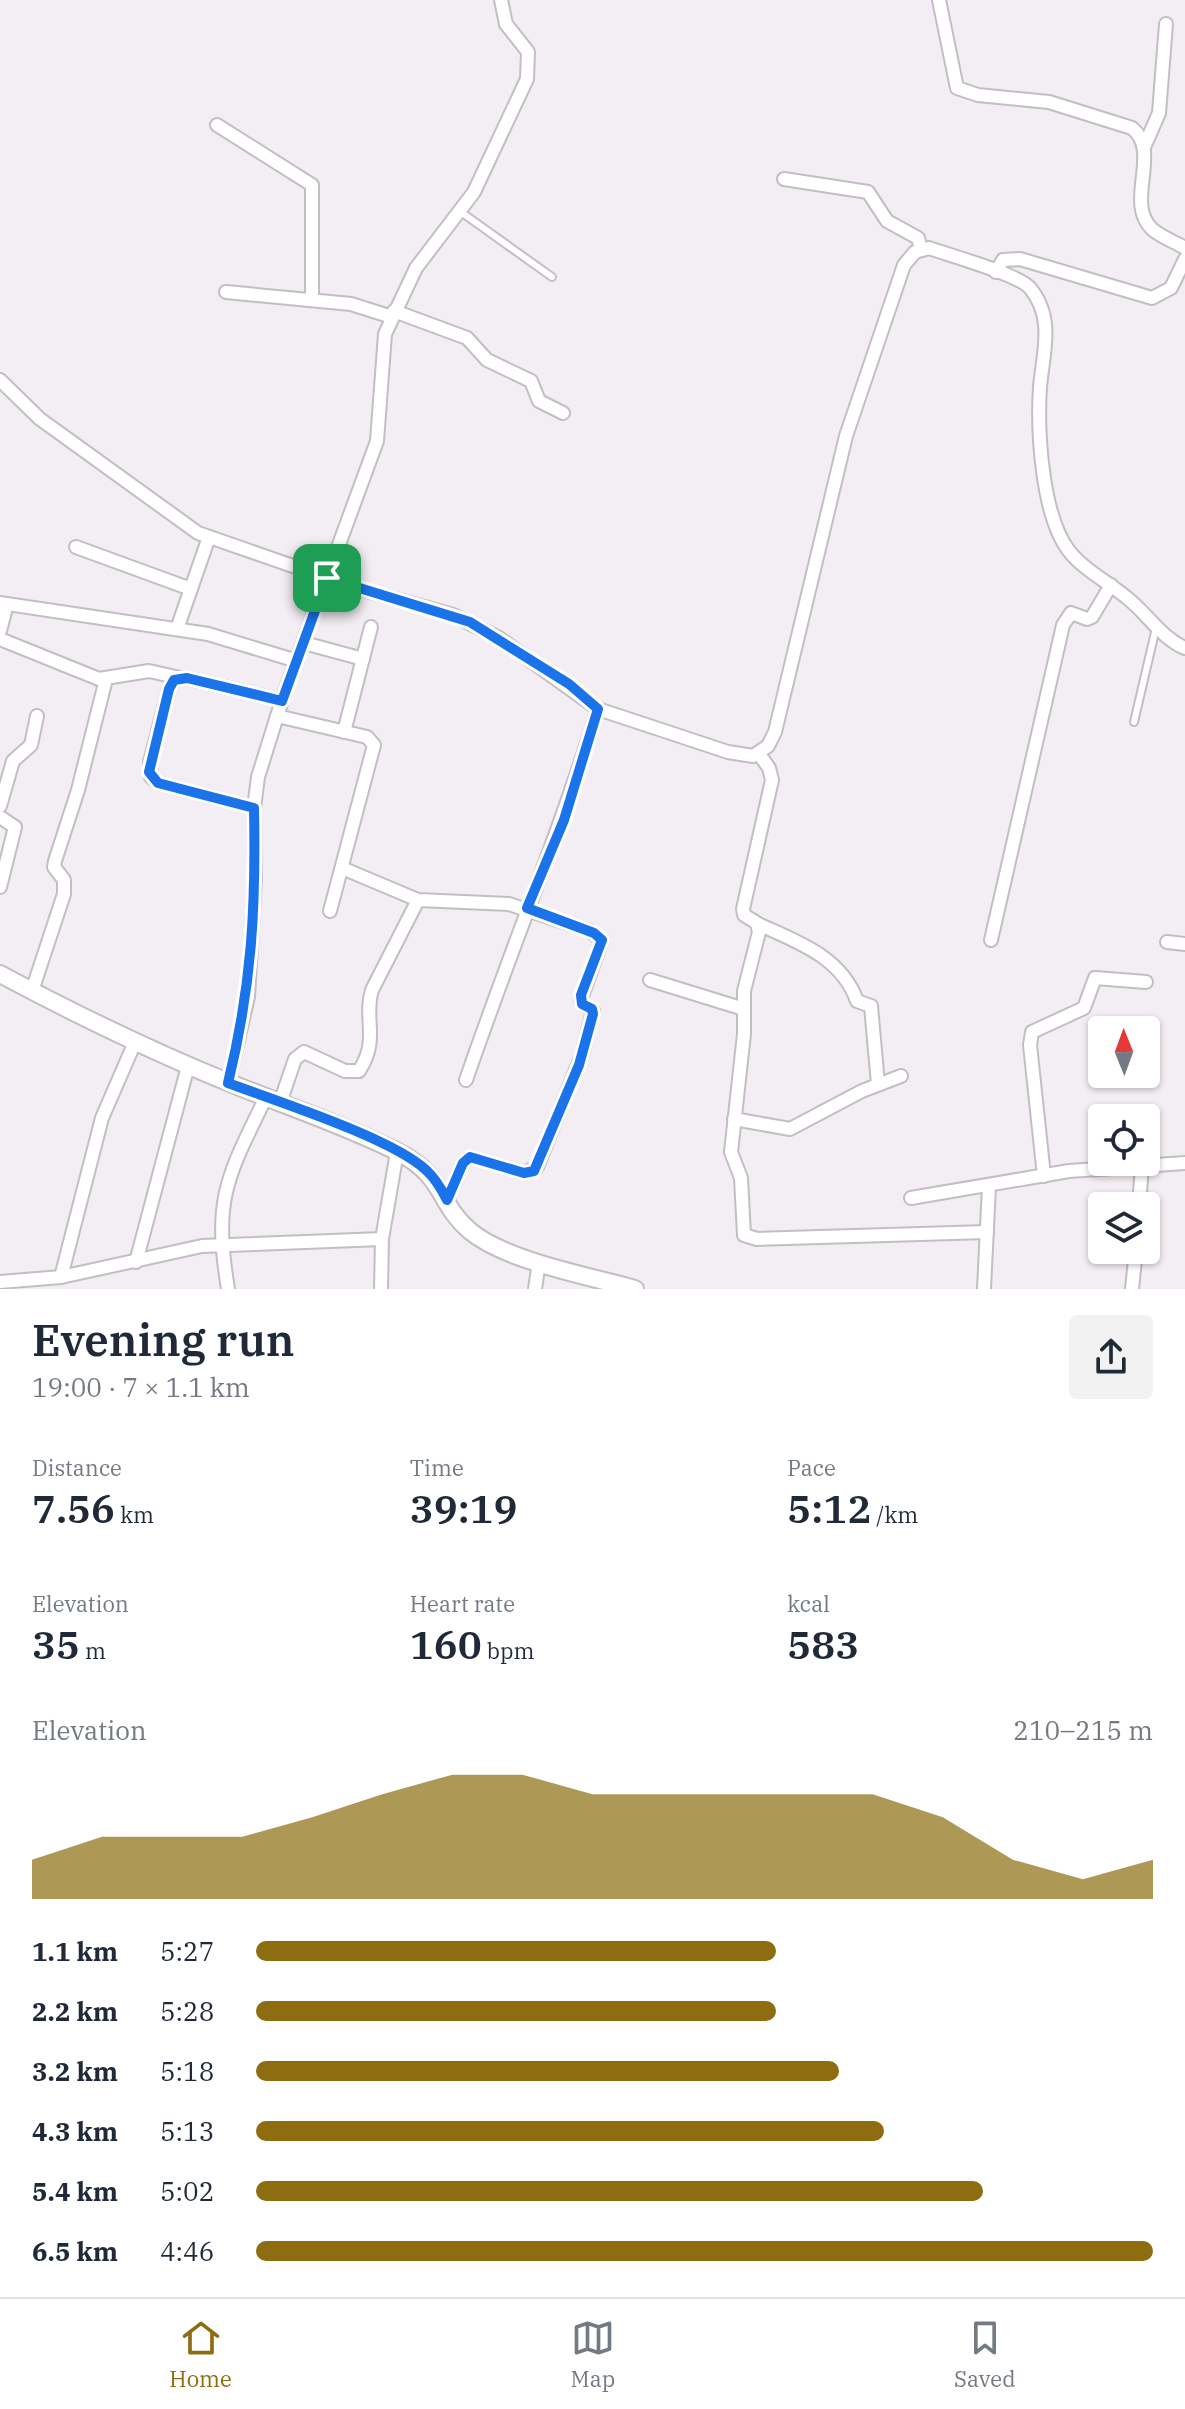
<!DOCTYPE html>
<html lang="en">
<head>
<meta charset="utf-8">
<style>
	:root { --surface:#fff; --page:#f2f2f3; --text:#1f2937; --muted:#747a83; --line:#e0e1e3; --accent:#8d6d10 }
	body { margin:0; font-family:"IBM Plex Serif",serif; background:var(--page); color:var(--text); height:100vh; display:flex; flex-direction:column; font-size:30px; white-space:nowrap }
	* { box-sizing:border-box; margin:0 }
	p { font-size:26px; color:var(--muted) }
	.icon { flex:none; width:44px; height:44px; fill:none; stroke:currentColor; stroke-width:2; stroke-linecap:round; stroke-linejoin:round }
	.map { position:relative; height:1289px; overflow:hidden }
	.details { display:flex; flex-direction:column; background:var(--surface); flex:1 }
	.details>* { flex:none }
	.needle { width:52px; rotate:359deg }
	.fabs { position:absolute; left:1088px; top:1016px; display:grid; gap:16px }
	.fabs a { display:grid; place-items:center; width:72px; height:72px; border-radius:8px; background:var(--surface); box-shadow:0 2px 6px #0004; font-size:40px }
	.pin { position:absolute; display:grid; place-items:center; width:68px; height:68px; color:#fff; margin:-34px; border-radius:16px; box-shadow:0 4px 12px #0006 }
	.round { display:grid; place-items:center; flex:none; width:84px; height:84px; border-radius:8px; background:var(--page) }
	.overview { display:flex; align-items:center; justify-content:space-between; height:136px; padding:0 32px }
	h1 { font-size:44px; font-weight:600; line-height:60px }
	.figures { display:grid; grid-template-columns:repeat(3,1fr); gap:12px; height:136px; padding:8px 32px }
	.figures div { display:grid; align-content:center }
	.figures b { font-size:40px; font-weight:600 }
	.figures small { font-size:22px; font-weight:400 }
	.figures p { font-size:22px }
	.chart { height:224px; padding:16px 32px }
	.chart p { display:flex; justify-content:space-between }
	.chart svg { width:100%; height:144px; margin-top:8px; fill:var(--accent); opacity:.7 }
	ul { padding:0 32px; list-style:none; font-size:26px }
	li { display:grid; grid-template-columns:128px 96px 1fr; align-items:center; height:60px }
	li i { height:20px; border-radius:10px; background:var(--accent) }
	.menu { display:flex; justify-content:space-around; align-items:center; height:112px; border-top:2px solid var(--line); background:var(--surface); font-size:22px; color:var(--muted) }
	.menu a { display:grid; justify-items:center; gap:4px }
	.menu .active { color:var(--accent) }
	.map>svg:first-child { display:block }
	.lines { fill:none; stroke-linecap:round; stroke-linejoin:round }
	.service-casing { stroke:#c3bec4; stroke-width:10 }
	.minor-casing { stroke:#c3bec4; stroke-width:16 }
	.tertiary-casing { stroke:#c3bec4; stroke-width:20 }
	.service { stroke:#fff; stroke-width:6 }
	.minor { stroke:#fff; stroke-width:12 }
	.tertiary { stroke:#fff; stroke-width:16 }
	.route-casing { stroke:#fff; stroke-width:16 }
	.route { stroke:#1a73e8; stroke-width:10 }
</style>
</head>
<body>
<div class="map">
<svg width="1185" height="1289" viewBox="0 0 1185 1289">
	<rect width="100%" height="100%" fill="#f3eef3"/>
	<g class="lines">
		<g class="service-casing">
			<g id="service">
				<polyline points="461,212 552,277"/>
				<polyline points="1134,722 1156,628"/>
			</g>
		</g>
		<g class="minor-casing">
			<g id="minor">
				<path d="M939,0L957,88L978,95L1049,102L1132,128C1162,152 1124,202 1152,229C1161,237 1175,242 1185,248"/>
				<polyline points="217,125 312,185 312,300"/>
				<polyline points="1145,145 1159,113 1166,24"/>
				<polyline points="784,179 868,192 887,221 918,238 921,249"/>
				<polyline points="996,272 1003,260 1020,259 1152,298 1171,288 1185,259"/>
				<polyline points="226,292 351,304 392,317"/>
				<polyline points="394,311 467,338 487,360 531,381 539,401 563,413"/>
				<path d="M0,380L40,419L198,533L353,587L453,615L499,638L598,709L728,752L753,756L768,746L775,732L846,436L904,265L915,252L929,248C949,255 1020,275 1030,288C1055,318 1043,353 1040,387C1037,432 1042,516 1069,551C1084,570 1108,582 1126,597C1147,613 1161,638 1185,648"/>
				<polyline points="76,547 191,589"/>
				<polyline points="0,603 208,634 297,661"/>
				<polyline points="177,629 209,537"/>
				<polyline points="0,631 7,604"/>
				<polyline points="0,639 99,679 149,671 180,678"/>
				<polyline points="304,643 363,659"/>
				<polyline points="277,716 367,737 374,745 330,911"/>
				<polyline points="344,732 371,627"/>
				<polyline points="759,754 769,768 772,780 743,909 744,915 757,923 759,932 744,991 744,1034 731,1152 741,1178 744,1235 757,1239 987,1232"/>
				<polyline points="0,806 13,761 31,745 37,716"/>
				<polyline points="254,808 158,783 151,777 150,762 169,689 174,680 187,678 282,701"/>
				<polyline points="0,817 15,827 0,887"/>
				<polyline points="342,868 418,900 509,904 590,931 602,940 581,999 582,1004 593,1011 582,1055 537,1167 524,1173 470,1157 463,1163 447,1200"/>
				<path d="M756,923C797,942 841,956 857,1001L871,1006L878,1084"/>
				<polyline points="991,940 1063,625 1071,613 1087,619 1092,617 1111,585"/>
				<polyline points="1167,942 1185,944"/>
				<polyline points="650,980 744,1009"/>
				<polyline points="32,991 64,894 64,880 54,867 55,861 78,790 106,679"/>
				<path d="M466,1080C509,955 559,834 598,709"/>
				<polyline points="228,1083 248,997 255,879 254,808 258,777 283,697 377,441 385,334 416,268 474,192 527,79 528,52 506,24 501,0"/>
				<path d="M280,1103L295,1059L304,1052L345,1071H359C380,1039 363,1019 372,990L418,900"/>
				<polyline points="734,1119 790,1129 862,1091 901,1076"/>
				<polyline points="1044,1176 1030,1045 1032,1032 1084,1008 1095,978 1146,982"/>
				<polyline points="911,1198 1069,1171 1185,1163"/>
				<polyline points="1139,1206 1142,1165"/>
				<polyline points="136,1262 188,1066"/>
				<polyline points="61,1277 102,1118 135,1042"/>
				<polyline points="0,1282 61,1277 202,1246 382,1239"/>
				<path d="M228,1289C213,1198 227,1177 266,1097"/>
				<polyline points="381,1289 382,1239 397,1152"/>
				<polyline points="535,1289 539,1262"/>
				<polyline points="984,1289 989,1186"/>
				<polyline points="1132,1289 1136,1250"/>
			</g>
		</g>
		<g class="tertiary-casing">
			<path id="tertiary" d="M0,974C75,1014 151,1051 230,1083C286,1106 344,1125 398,1152C445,1176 438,1204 470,1231C506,1261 589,1276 635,1289"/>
		</g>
		<use href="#service" class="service"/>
		<use href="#minor" class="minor"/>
		<use href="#tertiary" class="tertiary"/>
	</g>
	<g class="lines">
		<g class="route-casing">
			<path id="route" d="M327,578L470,622L569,684L598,709L564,820L527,908L594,933L602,940L581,995L582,1004L592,1009L593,1014L579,1065L534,1171L524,1173L470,1157L463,1163L447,1200C442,1190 435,1178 426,1170C392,1138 276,1101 228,1083C252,985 256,907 254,808L158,783L149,772L169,689L174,680L187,678L282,701Z"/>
		</g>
		<use href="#route" class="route"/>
	</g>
</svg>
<div class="fabs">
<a><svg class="needle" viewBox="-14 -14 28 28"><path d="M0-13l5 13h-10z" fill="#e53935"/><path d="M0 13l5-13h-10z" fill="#747a83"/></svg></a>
<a><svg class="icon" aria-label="locate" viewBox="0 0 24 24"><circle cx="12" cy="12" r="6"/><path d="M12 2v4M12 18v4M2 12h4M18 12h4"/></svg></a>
<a><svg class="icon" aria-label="layers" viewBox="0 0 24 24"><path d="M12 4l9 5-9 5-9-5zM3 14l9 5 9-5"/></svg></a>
</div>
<div class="pin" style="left:327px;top:578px;background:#1e9e55"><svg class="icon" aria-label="arrive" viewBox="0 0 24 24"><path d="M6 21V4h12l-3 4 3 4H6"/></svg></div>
</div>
<section class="details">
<div class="overview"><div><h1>Evening run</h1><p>19:00 · 7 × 1.1 km</p></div><a class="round"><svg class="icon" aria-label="share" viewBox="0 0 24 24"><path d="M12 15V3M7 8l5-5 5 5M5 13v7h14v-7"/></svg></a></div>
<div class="figures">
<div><p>Distance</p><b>7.56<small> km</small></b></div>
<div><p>Time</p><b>39:19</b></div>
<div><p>Pace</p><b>5:12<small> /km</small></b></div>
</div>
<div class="figures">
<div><p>Elevation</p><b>35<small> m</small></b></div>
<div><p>Heart rate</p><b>160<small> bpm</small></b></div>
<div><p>kcal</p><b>583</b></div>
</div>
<div class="chart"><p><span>Elevation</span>210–215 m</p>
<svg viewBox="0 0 160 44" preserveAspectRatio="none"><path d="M0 44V32L10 25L20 25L30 25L40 19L50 12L60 6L70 6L80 12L90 12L100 12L110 12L120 12L130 19L140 32L150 38L160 32V44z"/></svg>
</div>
<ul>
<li><b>1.1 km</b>5:27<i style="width:58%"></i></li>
<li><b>2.2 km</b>5:28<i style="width:58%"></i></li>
<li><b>3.2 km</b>5:18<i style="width:65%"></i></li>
<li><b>4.3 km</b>5:13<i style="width:70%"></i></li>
<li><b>5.4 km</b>5:02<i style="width:81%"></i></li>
<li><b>6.5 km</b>4:46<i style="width:100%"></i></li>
</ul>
</section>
<nav class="menu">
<a class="active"><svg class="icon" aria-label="home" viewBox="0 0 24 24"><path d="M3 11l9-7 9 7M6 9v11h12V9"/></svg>Home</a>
<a><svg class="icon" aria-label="map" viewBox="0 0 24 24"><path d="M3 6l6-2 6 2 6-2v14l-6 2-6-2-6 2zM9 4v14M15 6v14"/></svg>Map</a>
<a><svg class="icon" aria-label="saved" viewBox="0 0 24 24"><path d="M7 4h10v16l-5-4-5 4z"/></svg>Saved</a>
</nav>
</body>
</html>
